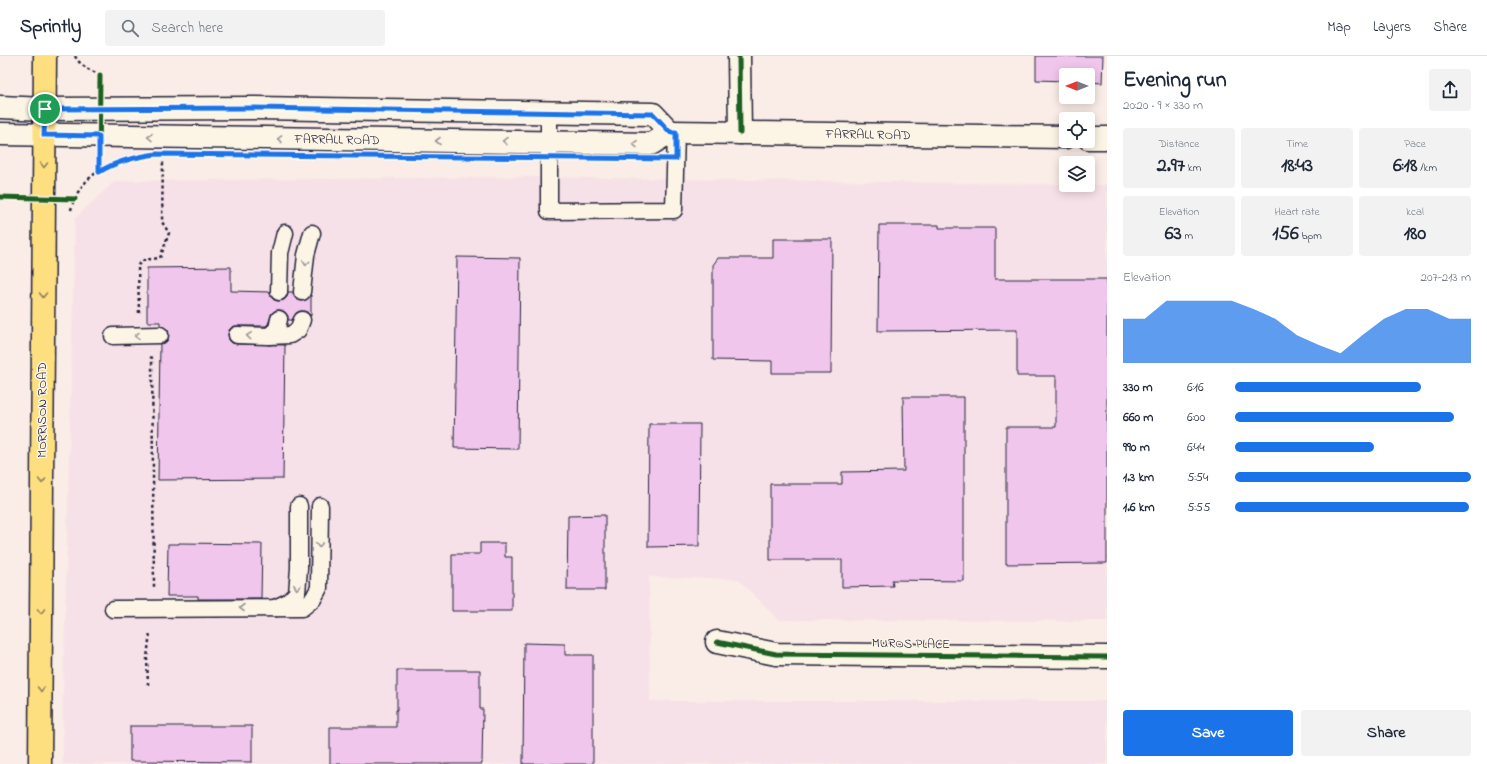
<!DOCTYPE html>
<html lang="en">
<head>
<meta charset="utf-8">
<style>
	:root { --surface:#fff; --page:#f2f2f3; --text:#1f2937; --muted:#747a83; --line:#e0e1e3; --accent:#1a73e8 }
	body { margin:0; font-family:"Indie Flower",sans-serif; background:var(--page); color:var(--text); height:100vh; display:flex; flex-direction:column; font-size:15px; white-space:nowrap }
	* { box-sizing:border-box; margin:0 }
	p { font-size:13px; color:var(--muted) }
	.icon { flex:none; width:22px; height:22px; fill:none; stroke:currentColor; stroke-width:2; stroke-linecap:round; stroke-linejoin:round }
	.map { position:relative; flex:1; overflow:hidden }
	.panel { display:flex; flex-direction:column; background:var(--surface); width:380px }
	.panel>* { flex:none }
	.needle { width:26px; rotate:270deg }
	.fabs { position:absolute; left:1059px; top:12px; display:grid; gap:8px }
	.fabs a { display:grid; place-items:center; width:36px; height:36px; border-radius:4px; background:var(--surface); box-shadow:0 2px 10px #0003; font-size:20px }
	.pin { position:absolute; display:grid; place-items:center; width:34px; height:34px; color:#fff; margin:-17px; border:2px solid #fff; border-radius:50%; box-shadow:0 1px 4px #0007 }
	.round { display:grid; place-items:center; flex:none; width:42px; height:42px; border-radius:4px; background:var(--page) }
	.headline { display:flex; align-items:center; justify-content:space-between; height:68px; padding:0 16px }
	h1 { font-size:22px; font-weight:700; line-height:30px }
	.metrics { display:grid; grid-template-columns:repeat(3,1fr); gap:6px; height:68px; padding:4px 16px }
	.metrics div { display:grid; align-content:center; border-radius:4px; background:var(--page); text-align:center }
	.metrics b { font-size:20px; font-weight:700 }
	.metrics small { font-size:11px; font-weight:400 }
	.metrics p { font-size:11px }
	.chart { height:112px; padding:8px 16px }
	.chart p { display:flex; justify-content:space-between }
	.chart svg { width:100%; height:72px; margin-top:4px; fill:var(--accent); opacity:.7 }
	.button { display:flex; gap:8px; margin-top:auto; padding:8px 16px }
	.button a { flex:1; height:46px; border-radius:4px; background:var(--accent); color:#fff; font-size:16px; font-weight:700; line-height:46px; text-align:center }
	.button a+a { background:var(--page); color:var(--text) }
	ul { padding:0 16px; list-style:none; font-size:13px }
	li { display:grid; grid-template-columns:64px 48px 1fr; align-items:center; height:30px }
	li i { height:10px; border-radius:5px; background:var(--accent) }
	header { display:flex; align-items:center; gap:24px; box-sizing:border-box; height:56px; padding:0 20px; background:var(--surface); border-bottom:1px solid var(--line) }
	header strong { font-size:19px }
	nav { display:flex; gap:22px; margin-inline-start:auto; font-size:14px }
	.search { width:280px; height:36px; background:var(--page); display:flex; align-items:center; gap:10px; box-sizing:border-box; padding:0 14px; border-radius:4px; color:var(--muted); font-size:15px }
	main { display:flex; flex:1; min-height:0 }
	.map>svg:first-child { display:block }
	.built { fill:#f7e1e8 }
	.building { fill:#f1c6ec; stroke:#22223b }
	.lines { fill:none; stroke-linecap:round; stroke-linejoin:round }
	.service-casing { stroke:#22223b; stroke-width:19 }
	.minor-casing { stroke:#22223b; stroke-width:25 }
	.secondary-casing { stroke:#22223b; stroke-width:25 }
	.primary-casing { stroke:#22223b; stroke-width:25 }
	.path { stroke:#22223b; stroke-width:2.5; stroke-dasharray:3 3; stroke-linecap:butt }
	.service { stroke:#fcf5e5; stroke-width:16 }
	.minor { stroke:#fcf5e5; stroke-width:22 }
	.secondary { stroke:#fcf5e5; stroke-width:22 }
	.primary { stroke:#fedf80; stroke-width:22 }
	.cycleway-casing { stroke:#fcf5e5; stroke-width:8 }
	.cycleway { stroke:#1b5e20; stroke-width:5 }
	.oneway { stroke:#9a9698 }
	.oneway2 { stroke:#90805e }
	.route-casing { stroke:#fff; stroke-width:8 }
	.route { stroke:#1a73e8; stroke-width:5 }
	.labels { text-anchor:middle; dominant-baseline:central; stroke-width:3; stroke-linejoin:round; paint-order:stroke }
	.street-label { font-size:13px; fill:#22223b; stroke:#fcf5e5 }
</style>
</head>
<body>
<header>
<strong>Sprintly</strong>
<div class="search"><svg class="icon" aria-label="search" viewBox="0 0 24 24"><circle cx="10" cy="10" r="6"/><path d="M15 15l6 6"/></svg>Search here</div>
<nav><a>Map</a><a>Layers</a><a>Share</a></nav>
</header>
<main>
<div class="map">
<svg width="1107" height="708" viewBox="0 0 1107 708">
	<rect width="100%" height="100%" fill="#faece6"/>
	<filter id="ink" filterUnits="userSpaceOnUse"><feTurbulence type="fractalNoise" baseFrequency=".025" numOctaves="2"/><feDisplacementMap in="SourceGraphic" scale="8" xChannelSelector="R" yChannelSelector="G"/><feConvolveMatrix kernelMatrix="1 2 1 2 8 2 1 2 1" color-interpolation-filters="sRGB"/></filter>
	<g filter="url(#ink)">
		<polygon class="built" points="526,121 1107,129 1107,565 779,564 738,523 649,521 650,645 1107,645 1107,708 63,708 63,645 75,162 115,125"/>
		<g class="building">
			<polygon points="1036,0 1103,0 1102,27 1088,26 1088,19 1066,19 1066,25 1036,24"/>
			<polygon points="879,169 939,169 939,172 995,172 995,223 1107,223 1107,507 1006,508 1006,371 1056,371 1056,320 1017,320 1017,274 878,275"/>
			<polygon points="773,183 832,183 831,317 772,317 772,305 713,304 713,209 718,202 773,202"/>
			<polygon points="457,201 520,202 518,393 454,392"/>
			<polygon points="231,211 231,235 270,236 271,241 274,244 278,245 284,244 287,241 288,236 293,236 296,243 301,245 306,244 311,239 311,260 306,255 300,255 296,257 292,264 288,264 288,260 285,256 281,254 276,254 272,257 268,268 266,270 233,270 229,274 228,278 229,284 232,287 237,288 285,289 283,423 158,424 160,288 165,287 168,284 169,278 168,274 164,271 160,270 160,266 147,266 147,212"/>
			<polygon points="903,341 964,341 964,525 892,524 893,530 842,531 842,504 770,504 770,428 842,428 842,416 904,415"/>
			<polygon points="649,368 700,368 699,490 648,491"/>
			<polygon points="605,459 605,534 567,534 568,460"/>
			<polygon points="179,487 262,488 261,543 198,543 198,540 167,540 168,488 179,488"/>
			<polygon points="480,487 505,487 505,501 512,501 512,555 452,555 452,498 480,498"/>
			<polygon points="524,587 565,588 565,599 593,599 593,708 523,708"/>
			<polygon points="397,614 480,614 480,653 483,653 482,708 330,708 330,671 396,671 396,654 397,654"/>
			<polygon points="130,670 252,670 252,706 130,705"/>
		</g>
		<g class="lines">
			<g class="service-casing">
				<g id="service">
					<polyline points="549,56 549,155 674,154 676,76"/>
					<polyline points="279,236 280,197 285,177"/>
					<polyline points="302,236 306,199 312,177"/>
					<polyline points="237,279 269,280 277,273 279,263"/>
					<polyline points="113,280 160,279"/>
					<polyline points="269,280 290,279 298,274 302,264"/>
					<polyline points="275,552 288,546 297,537 299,512 299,450"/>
					<polyline points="113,553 302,552 313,543 319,532 320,450"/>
				</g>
			</g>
			<g class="minor-casing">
				<g id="minor">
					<polyline points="739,0 740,77"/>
					<polyline points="717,586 776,598 1107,601"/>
				</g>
			</g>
			<g class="secondary-casing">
				<g id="secondary">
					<polyline points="0,51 45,53 255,52 653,58 670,76"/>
					<polyline points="0,78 651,88 670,76 1066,81"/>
					<polyline points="1088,82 1107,82"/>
				</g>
			</g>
			<g class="primary-casing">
				<polyline id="primary" points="40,708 45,0"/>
			</g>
			<g class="path">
				<path d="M75,0C80,10 90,14 100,19"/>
				<path d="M71,154C76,131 94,114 116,107"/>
				<polyline points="139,257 138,209 144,204 160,202 169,177 162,166 163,105"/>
				<polyline points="150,301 152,302 154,531"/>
				<polyline points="148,629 147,602 150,576"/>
			</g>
			<use href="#service" class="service"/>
			<use href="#minor" class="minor"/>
			<use href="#secondary" class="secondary"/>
			<use href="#primary" class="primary"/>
			<g class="cycleway-casing">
				<g id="cycleway">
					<polyline points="739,0 740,77"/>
					<polyline points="99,116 100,19"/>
					<polyline points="0,141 75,143"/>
					<polyline points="717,586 776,598 1107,601"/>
				</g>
			</g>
			<use href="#cycleway" class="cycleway"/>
		</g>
		<defs><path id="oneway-chevron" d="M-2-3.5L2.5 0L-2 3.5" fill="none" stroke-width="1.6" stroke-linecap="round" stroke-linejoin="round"/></defs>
		<g class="oneway">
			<use href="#oneway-chevron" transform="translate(150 81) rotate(-179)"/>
			<use href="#oneway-chevron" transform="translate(280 83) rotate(-179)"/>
			<use href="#oneway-chevron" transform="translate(438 85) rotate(-180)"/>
			<use href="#oneway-chevron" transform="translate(505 85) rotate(-179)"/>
			<use href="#oneway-chevron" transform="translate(635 88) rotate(-179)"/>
			<use href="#oneway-chevron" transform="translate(306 207) rotate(96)"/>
			<use href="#oneway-chevron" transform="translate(137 280) rotate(179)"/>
			<use href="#oneway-chevron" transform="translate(249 280) rotate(-175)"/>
			<use href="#oneway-chevron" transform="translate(319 489) rotate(91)"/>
			<use href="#oneway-chevron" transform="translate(297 531) rotate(97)"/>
			<use href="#oneway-chevron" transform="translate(242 552) rotate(180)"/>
		</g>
		<g class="oneway2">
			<use href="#oneway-chevron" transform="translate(44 109) rotate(90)"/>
			<use href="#oneway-chevron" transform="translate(43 239) rotate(90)"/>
			<use href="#oneway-chevron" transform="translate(42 425) rotate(90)"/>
			<use href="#oneway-chevron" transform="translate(41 555) rotate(90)"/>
			<use href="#oneway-chevron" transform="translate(41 633) rotate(90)"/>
		</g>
	</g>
	<g class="lines" filter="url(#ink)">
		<g class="route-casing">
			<path id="route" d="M255,52L653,58L670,76H676V103L157,98C136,101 117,105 99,116V80L44,79L45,53Z"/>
		</g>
		<use href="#route" class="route"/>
	</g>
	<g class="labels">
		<g class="street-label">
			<text transform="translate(868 79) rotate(1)">FARRALL ROAD</text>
			<text transform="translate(337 84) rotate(1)">FARRALL ROAD</text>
			<text transform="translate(42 354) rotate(-90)">MORRISON ROAD</text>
			<text transform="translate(911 588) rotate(1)">MUROS PLACE</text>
		</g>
	</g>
</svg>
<div class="fabs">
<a><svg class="needle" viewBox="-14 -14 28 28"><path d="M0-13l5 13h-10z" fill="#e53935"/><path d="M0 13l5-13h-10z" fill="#747a83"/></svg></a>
<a><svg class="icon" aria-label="locate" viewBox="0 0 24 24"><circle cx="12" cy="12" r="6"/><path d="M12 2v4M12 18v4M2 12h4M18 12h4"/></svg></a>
<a><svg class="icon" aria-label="layers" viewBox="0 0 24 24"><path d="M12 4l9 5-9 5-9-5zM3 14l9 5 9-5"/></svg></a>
</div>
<div class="pin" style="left:45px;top:53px;background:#1e9e55"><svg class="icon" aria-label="arrive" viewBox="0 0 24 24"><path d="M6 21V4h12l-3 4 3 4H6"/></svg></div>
</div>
<section class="panel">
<div class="headline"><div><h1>Evening run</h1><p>20:20 · 9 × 330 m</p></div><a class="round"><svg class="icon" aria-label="share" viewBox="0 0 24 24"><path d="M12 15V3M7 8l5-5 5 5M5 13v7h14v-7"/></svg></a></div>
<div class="metrics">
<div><p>Distance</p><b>2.97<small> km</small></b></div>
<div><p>Time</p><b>18:43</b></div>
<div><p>Pace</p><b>6:18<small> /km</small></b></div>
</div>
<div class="metrics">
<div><p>Elevation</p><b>63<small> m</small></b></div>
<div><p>Heart rate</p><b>156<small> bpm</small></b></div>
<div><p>kcal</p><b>180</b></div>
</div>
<div class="chart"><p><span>Elevation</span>207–213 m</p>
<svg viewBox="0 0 160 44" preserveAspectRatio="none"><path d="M0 44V17L10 17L20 6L30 6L40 6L50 6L60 11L70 17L80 27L90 33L100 38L110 27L120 17L130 11L140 11L150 17L160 17V44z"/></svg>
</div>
<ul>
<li><b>330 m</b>6:16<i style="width:79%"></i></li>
<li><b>660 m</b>6:00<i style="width:93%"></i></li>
<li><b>990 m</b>6:44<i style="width:59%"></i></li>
<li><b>1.3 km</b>5:54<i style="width:100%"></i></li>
<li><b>1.6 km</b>5:55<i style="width:99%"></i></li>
</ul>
<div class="button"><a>Save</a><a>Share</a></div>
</section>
</main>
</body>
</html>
